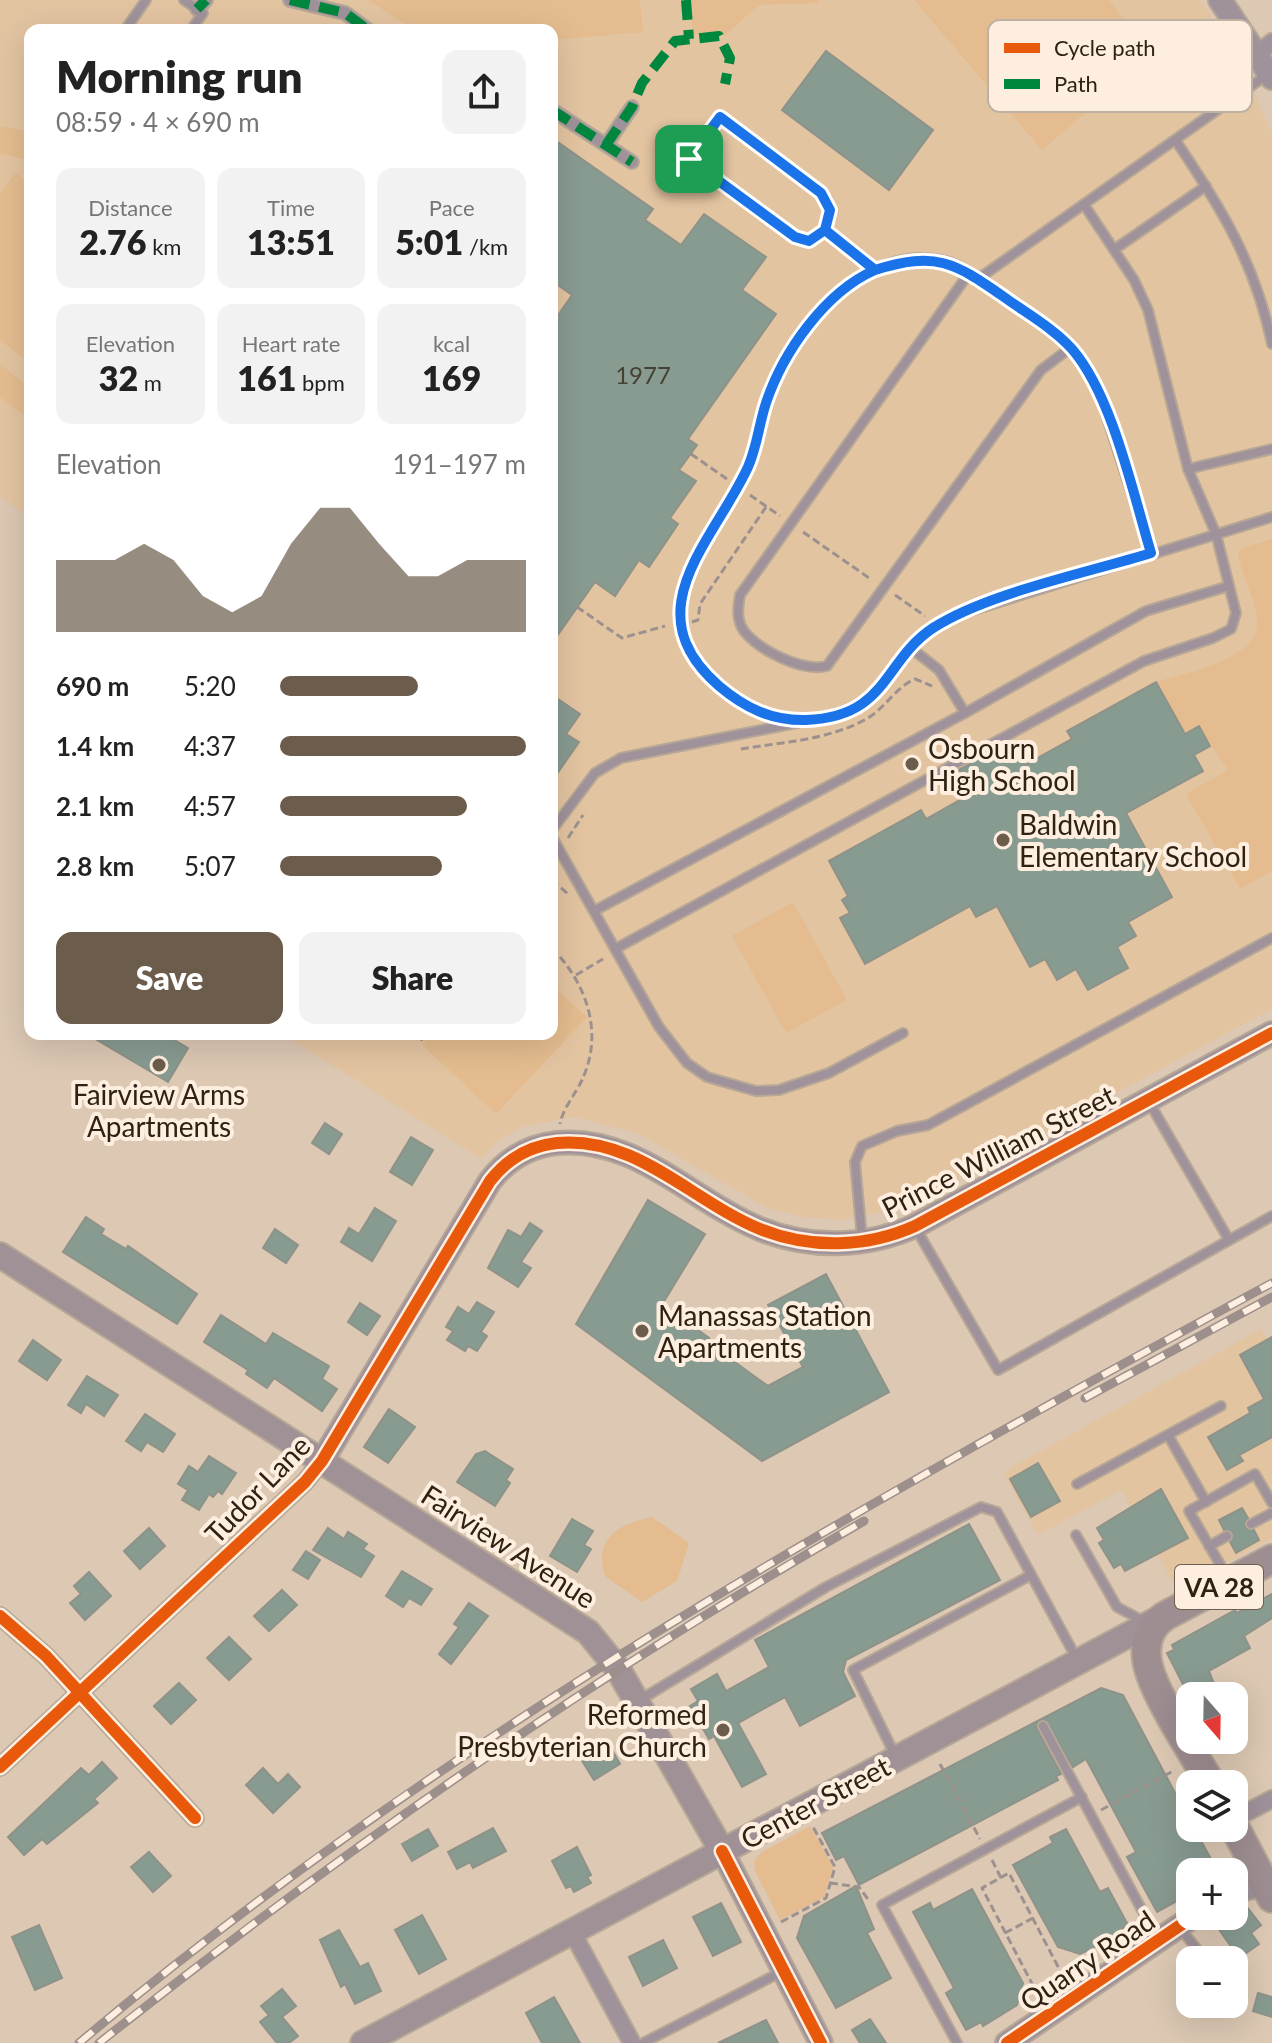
<!DOCTYPE html>
<html lang="en">
<head>
<meta charset="utf-8">
<style>
	:root { --surface:#fff; --page:#f2f2f2; --text:#222; --muted:#767676; --accent:#6c5c4b }
	body { margin:0; font-family:Lato,sans-serif; background:var(--page); color:var(--text); height:100vh; display:flex; flex-direction:column; font-size:30px; white-space:nowrap }
	* { box-sizing:border-box; margin:0 }
	p { font-size:26px; color:var(--muted) }
	.icon { flex:none; width:44px; height:44px; fill:none; stroke:currentColor; stroke-width:2; stroke-linecap:round; stroke-linejoin:round }
	.map { position:relative; flex:1; overflow:hidden }
	.sheet { position:absolute; left:24px; top:24px; width:534px; height:1016px; display:flex; flex-direction:column; background:var(--surface); border-radius:16px; box-shadow:0 8px 32px #0002 }
	.sheet>* { flex:none }
	.needle { width:52px; rotate:160deg }
	.tools { position:absolute; left:1176px; top:1682px; display:grid; gap:16px }
	.tools a { display:grid; place-items:center; width:72px; height:72px; border-radius:16px; background:var(--surface); box-shadow:0 8px 32px #0002; font-size:40px }
	.pin { position:absolute; display:grid; place-items:center; width:68px; height:68px; color:#fff; margin:-34px; border-radius:16px; box-shadow:0 4px 12px #0006 }
	.round { display:grid; place-items:center; flex:none; width:84px; height:84px; border-radius:16px; background:var(--page) }
	.head { display:flex; align-items:center; justify-content:space-between; height:136px; padding:0 32px }
	h1 { font-size:44px; font-weight:800; line-height:60px }
	.stats { display:grid; grid-template-columns:repeat(3,1fr); gap:12px; height:136px; padding:8px 32px }
	.stats div { display:grid; align-content:center; border-radius:16px; background:var(--page); text-align:center }
	.stats b { font-size:34px; font-weight:800 }
	.stats small { font-size:22px; font-weight:400 }
	.stats p { font-size:22px }
	.chart { height:224px; padding:16px 32px }
	.chart p { display:flex; justify-content:space-between }
	.chart svg { width:100%; height:144px; margin-top:8px; fill:var(--accent); opacity:.7 }
	.cta { display:flex; gap:16px; margin-top:auto; padding:16px 32px }
	.cta a { flex:1; height:92px; border-radius:16px; background:var(--accent); color:#fff; font-size:32px; font-weight:800; line-height:92px; text-align:center }
	.cta a+a { background:var(--page); color:var(--text) }
	ul { padding:0 32px; list-style:none; font-size:26px }
	li { display:grid; grid-template-columns:128px 96px 1fr; align-items:center; height:60px }
	li i { height:20px; border-radius:10px; background:var(--accent) }
	.map>svg:first-child { display:block }
	.built { fill:#e3c4a1 }
	.green { fill:#e4bc8f }
	.building { fill:#889b91; stroke:#8e9288; stroke-width:2 }
	.lines { fill:none; stroke-linecap:round; stroke-linejoin:round }
	.service-casing { stroke:#b6a796; stroke-width:12 }
	.pedestrian-casing { stroke:#b6a796; stroke-width:16 }
	.minor-casing { stroke:#b6a796; stroke-width:20 }
	.tertiary-casing { stroke:#b6a796; stroke-width:26 }
	.secondary-casing { stroke:#b6a796; stroke-width:28 }
	.trunk-casing { stroke:#b6a796; stroke-width:32 }
	.path { stroke:#9d918f; stroke-width:3; stroke-dasharray:8 4; stroke-linecap:butt }
	.service { stroke:#a0929a; stroke-width:8 }
	.pedestrian { stroke:#a0929a; stroke-width:12 }
	.minor { stroke:#a0929a; stroke-width:16 }
	.tertiary { stroke:#a0929a; stroke-width:22 }
	.secondary { stroke:#a09196; stroke-width:24 }
	.trunk { stroke:#9f8e91; stroke-width:28 }
	.rail-casing { stroke:#9c8f8c; stroke-width:9 }
	.rail { stroke:#fdeedf; stroke-width:6; stroke-dasharray:18; stroke-linecap:butt }
	.quiet { stroke:#00873e; stroke-width:10; stroke-dasharray:20 10; stroke-linecap:butt }
	.cycleway-casing { stroke:#fdeedf; stroke-width:17 }
	.cycleway { stroke:#e8590c; stroke-width:12 }
	.route-casing { stroke:#fff; stroke-width:16 }
	.route { stroke:#1a73e8; stroke-width:10 }
	.poi-dot { fill:#6c5c4b; stroke:#fdeedf; stroke-width:3 }
	.labels { text-anchor:middle; dominant-baseline:central; stroke-width:8; stroke-linejoin:round; paint-order:stroke }
	.number-label { font-size:24px; fill:#454032 }
	.shield { fill:#fdeedf; stroke:#6d5f50; stroke-width:2 }
	.shield-label { font-size:26px; font-weight:bold; fill:#2f2213 }
	.poi-label { font-size:28px; fill:#2f2213; stroke:#fdeedf; text-anchor:start }
	.street-label { font-size:28px; fill:#2f2213; stroke:#fdeedf }
	.key { fill:#fdeedf; stroke:#bfb1a2; stroke-width:2 }
	.key-label { font-size:22px; fill:#2f2213 }
</style>
</head>
<body>
<div class="map">
<svg width="1272" height="2043" viewBox="0 0 1272 2043">
	<rect width="100%" height="100%" fill="#dcc8b3"/>
	<g class="built">
		<polygon points="0,0 1200,0 1239,58 1272,134 1272,1009 904,1207 842,1220 802,1217 767,1208 639,1134 574,1117 522,1127 496,1142 481,1159 282,1034 552,1034 552,30 30,30 30,519 0,496"/>
		<polygon points="1261,1329 1272,1349 1272,1538 1177,1590 1121,1490 1038,1535 1003,1472"/>
	</g>
	<g class="green">
		<polygon points="368,0 640,0 643,32 552,40 552,30 414,30"/>
		<polygon points="690,0 819,0 819,3 759,5 724,36 717,31 693,35"/>
		<polygon points="914,0 1108,0 1154,54 1042,150"/>
		<polygon points="0,126 30,132 30,161 0,153"/>
		<polygon points="16,173 30,184 30,363 0,340 0,193"/>
		<polygon points="0,364 30,388 30,420 0,397"/>
		<path d="M1272,539V871L1240,889L1186,794L1228,770L1199,727L1185,734L1156,682C1184,673 1260,660 1257,620C1256,598 1241,576 1238,553L1245,547Z"/>
		<polygon points="793,902 847,1000 786,1033 732,936"/>
		<polygon points="552,985 587,1017 496,1114 422,1045 432,1034 552,1034"/>
		<path d="M652,1517L689,1543L677,1581L642,1602L605,1576C593,1538 619,1524 652,1517Z"/>
		<polygon points="810,1826 833,1867 824,1897 780,1920 755,1871 754,1861 762,1852"/>
	</g>
	<g class="building">
		<polygon points="826,51 933,130 889,190 782,110"/>
		<polygon points="552,138 653,209 645,220 681,245 704,214 766,257 742,290 776,314 688,439 697,445 679,470 696,481 670,518 678,524 649,567 639,560 615,596 595,582 552,643 552,324 572,295 552,281"/>
		<polygon points="1156,682 1185,734 1199,726 1210,746 1194,755 1203,771 1126,813 1172,897 1128,922 1136,936 1117,947 1128,968 1088,990 1076,969 1057,980 1045,959 1030,967 997,906 976,917 970,906 865,964 840,918 850,913 842,900 848,896 829,861 921,810 926,819 972,793 959,770 1012,741 1025,765 1072,739 1067,731"/>
		<polygon points="552,695 580,714 566,734 579,742 552,781"/>
		<polygon points="87,1034 164,1034 188,1048 168,1082"/>
		<polygon points="325,1123 342,1134 329,1154 312,1143"/>
		<polygon points="411,1137 433,1150 412,1185 390,1172"/>
		<polygon points="648,1200 705,1234 660,1308 683,1325 694,1327 709,1338 714,1347 768,1386 803,1367 768,1305 826,1274 889,1392 762,1461 576,1324"/>
		<polygon points="375,1208 396,1221 372,1261 341,1242 349,1228 359,1234"/>
		<polygon points="86,1217 104,1229 101,1234 126,1249 128,1246 197,1294 177,1324 63,1252"/>
		<polygon points="530,1223 542,1231 521,1262 531,1268 518,1287 488,1268 508,1230 521,1237"/>
		<polygon points="275,1229 298,1245 286,1263 263,1248"/>
		<polygon points="477,1302 494,1312 481,1332 487,1336 477,1351 468,1346 465,1351 447,1340 453,1331 446,1327 458,1307 469,1314"/>
		<polygon points="360,1303 380,1316 367,1335 348,1322"/>
		<polygon points="221,1315 266,1344 273,1333 329,1366 322,1379 337,1389 322,1411 274,1378 267,1388 246,1374 248,1370 204,1342"/>
		<polygon points="1272,1337 1272,1437 1239,1455 1243,1461 1227,1470 1208,1437 1250,1413 1248,1408 1264,1399 1240,1355"/>
		<polygon points="33,1340 61,1360 47,1380 19,1361"/>
		<polygon points="87,1376 118,1395 104,1416 86,1404 81,1413 68,1405"/>
		<polygon points="389,1409 415,1427 388,1463 364,1447"/>
		<polygon points="145,1414 175,1434 163,1452 147,1442 141,1451 126,1441"/>
		<polygon points="485,1451 513,1469 506,1480 510,1483 495,1506 457,1482 476,1454"/>
		<polygon points="209,1456 236,1473 222,1494 218,1491 213,1497 209,1494 199,1510 182,1500 188,1490 178,1484 189,1466 198,1472"/>
		<polygon points="1038,1463 1060,1501 1031,1517 1010,1479"/>
		<polygon points="1161,1489 1188,1538 1125,1571 1121,1564 1114,1568 1099,1543 1104,1540 1097,1528"/>
		<polygon points="1242,1508 1248,1518 1245,1527 1254,1530 1259,1540 1236,1553 1230,1542 1233,1533 1224,1530 1219,1520"/>
		<polygon points="572,1519 593,1531 584,1545 591,1549 577,1572 550,1556"/>
		<polygon points="969,1524 1000,1580 846,1660 843,1672 855,1696 800,1726 785,1697 738,1723 766,1774 742,1787 714,1736 709,1739 690,1706 698,1701 691,1689 717,1674 726,1691 769,1667 755,1640"/>
		<polygon points="149,1528 165,1546 140,1569 124,1551"/>
		<polygon points="328,1528 344,1539 348,1532 367,1544 363,1549 374,1556 361,1577 313,1550"/>
		<polygon points="306,1551 320,1560 308,1579 293,1570"/>
		<polygon points="402,1571 432,1589 421,1605 409,1598 403,1607 386,1596"/>
		<polygon points="89,1572 111,1596 85,1620 70,1603 81,1594 74,1586"/>
		<polygon points="282,1590 297,1605 269,1631 254,1616"/>
		<polygon points="1272,1594 1272,1618 1244,1636 1250,1648 1209,1671 1217,1691 1208,1696 1189,1696 1167,1653 1174,1650 1172,1645 1235,1610 1237,1613"/>
		<polygon points="469,1603 488,1616 451,1664 439,1654 459,1627 454,1624"/>
		<polygon points="229,1637 251,1659 229,1680 207,1658"/>
		<polygon points="179,1683 196,1700 171,1724 154,1706"/>
		<polygon points="1101,1688 1123,1695 1190,1821 1190,1828 1194,1828 1212,1861 1209,1872 1190,1872 1190,1894 1157,1912 1127,1857 1136,1852 1086,1759 1073,1767 1044,1719 1036,1727 1061,1774 1056,1776 1058,1780 859,1885 844,1856 836,1860 822,1833"/>
		<polygon points="608,1743 620,1764 594,1780 581,1759"/>
		<polygon points="102,1762 117,1778 94,1799 98,1803 47,1844 42,1839 24,1855 8,1837 81,1768 89,1775"/>
		<polygon points="263,1768 278,1784 288,1774 300,1787 273,1813 246,1785"/>
		<polygon points="493,1828 506,1851 473,1868 470,1862 457,1869 448,1852"/>
		<polygon points="428,1829 438,1846 412,1861 402,1844"/>
		<polygon points="1066,1829 1100,1892 1108,1888 1128,1925 1114,1934 1116,1937 1080,1954 1058,1947 1013,1865 1053,1843 1050,1837"/>
		<polygon points="577,1847 591,1875 587,1877 591,1883 574,1892 571,1886 566,1888 552,1861"/>
		<polygon points="149,1852 171,1876 153,1892 131,1867"/>
		<polygon points="856,1886 874,1929 867,1933 891,1978 836,2008 797,1938 804,1916"/>
		<polygon points="972,1889 1023,1983 1017,2005 983,2026 981,2022 966,2030 946,1993 954,1988 913,1912 930,1903 933,1910"/>
		<polygon points="721,1903 741,1942 713,1956 693,1917"/>
		<polygon points="1247,1907 1261,1925 1251,1933 1259,1944 1239,1958 1218,1928"/>
		<polygon points="422,1915 446,1959 419,1974 395,1930"/>
		<polygon points="39,1925 62,1978 35,1990 12,1937"/>
		<polygon points="339,1930 360,1967 368,1963 381,1991 355,2004 345,1984 341,1987 320,1940"/>
		<polygon points="663,1940 677,1968 643,1986 629,1957"/>
		<polygon points="282,1989 296,2006 282,2017 298,2036 289,2043 277,2043 260,2022 269,2015 261,2006"/>
		<polygon points="1258,1993 1272,1997 1272,2017 1253,2011"/>
		<polygon points="554,1997 580,2043 542,2043 526,2013"/>
		<polygon points="870,2019 886,2043 860,2043 852,2030"/>
		<polygon points="766,2020 778,2043 718,2043"/>
	</g>
	<g class="lines">
		<g class="service-casing">
			<g id="service">
				<polyline points="184,0 203,13 191,30"/>
				<polyline points="125,30 146,0"/>
				<path d="M720,117L821,193L827,200L830,218C825,235 813,245 795,237L689,159Z"/>
				<path d="M1176,141C1222,209 1255,263 1272,344"/>
				<polyline points="825,230 875,270"/>
				<polyline points="1115,249 1206,186"/>
				<path d="M969,273L740,595C738,607 736,620 744,631C760,651 802,672 827,666L1041,370L1070,348"/>
				<polyline points="978,279 1268,74"/>
				<polyline points="1188,469 1272,449"/>
				<polyline points="911,648 939,670 965,713 1146,611 1229,586"/>
				<path d="M808,720C769,718 744,708 715,682C629,608 721,535 750,462C758,442 759,418 768,398C796,332 861,241 946,261C968,267 989,287 1007,300C1047,328 1083,351 1101,399L1151,553"/>
				<path d="M552,830L595,773L621,758L831,716C894,694 883,669 925,634C936,625 950,619 964,613L1272,517"/>
				<polyline points="552,837 659,1027 687,1063 707,1077 756,1091 779,1090 829,1073 903,1033"/>
				<polyline points="594,911 965,713"/>
				<polyline points="615,949 1144,661 1213,638 1231,629 1236,613 1216,534 1188,469 1148,310 1134,280 1085,206"/>
				<polyline points="1149,1102 1229,1240"/>
				<polyline points="915,1227 998,1370 1272,1216"/>
				<polyline points="862,1238 855,1162 862,1146 897,1131 928,1125 1272,938"/>
				<polyline points="1168,1435 1206,1502"/>
				<polyline points="1077,1484 1221,1406"/>
				<polyline points="1251,1524 1272,1513"/>
				<polyline points="1076,1535 1117,1607 1145,1622"/>
				<polyline points="1209,1546 1227,1536"/>
				<polyline points="1228,1578 1189,1511 1255,1474 1272,1503"/>
				<polyline points="640,1700 826,1587 981,1507 997,1512 1078,1661"/>
				<polyline points="1043,1726 1158,1940"/>
				<polyline points="896,1757 853,1670 1031,1575"/>
				<polyline points="1179,1927 1206,1960"/>
				<polyline points="643,2043 781,1972"/>
				<polyline points="957,2043 882,1905 1082,1797"/>
			</g>
		</g>
		<g class="pedestrian-casing">
			<g id="pedestrian">
				<polyline points="290,0 345,13 368,30"/>
				<polyline points="197,9 206,0"/>
				<polyline points="552,110 632,162"/>
				<polyline points="606,145 632,107"/>
			</g>
		</g>
		<g class="minor-casing">
			<g id="minor">
				<polyline points="1258,54 1272,42"/>
				<polyline points="0,1616 46,1656 195,1818"/>
				<polyline points="0,1767 305,1482 322,1461"/>
				<polyline points="1234,1819 1272,1799"/>
				<polyline points="572,1932 632,2043"/>
			</g>
		</g>
		<g class="tertiary-casing">
			<g id="tertiary">
				<polyline points="1220,0 1272,78"/>
				<path d="M322,1461L490,1181C507,1159 529,1146 557,1143C637,1136 690,1200 760,1229C810,1249 866,1248 915,1226L1272,1033"/>
				<polyline points="722,1851 821,2043"/>
				<polyline points="1234,1891 1272,1883"/>
				<polyline points="1007,2043 1194,1916"/>
			</g>
		</g>
		<g class="secondary-casing">
			<g id="secondary">
				<polyline points="0,1255 588,1632 618,1669 722,1851"/>
				<polyline points="363,2043 1162,1617"/>
			</g>
		</g>
		<g class="trunk-casing">
			<g id="trunk">
				<path d="M1211,1784C1194,1754 1151,1691 1147,1660C1144,1641 1150,1626 1165,1616L1272,1559"/>
				<polyline points="1234,1826 1272,1898"/>
			</g>
		</g>
		<g class="path">
			<polyline points="691,454 727,479"/>
			<polyline points="750,495 780,516"/>
			<polyline points="803,532 872,580"/>
			<polyline points="895,595 925,616"/>
			<polyline points="577,607 622,638 665,626"/>
			<polyline points="692,622 698,620 700,604 766,507"/>
			<path d="M741,749C783,742 830,740 868,718C886,707 896,687 915,679L932,686"/>
			<polyline points="568,838 583,815"/>
			<polyline points="552,880 568,894"/>
			<path d="M552,948C587,984 604,1033 582,1080C576,1093 562,1110 560,1124"/>
			<polyline points="576,975 603,959"/>
			<polyline points="418,1034 424,1043"/>
			<polyline points="940,1764 980,1839"/>
			<polyline points="1101,1810 1175,1770"/>
			<polyline points="992,1860 1001,1878"/>
			<polyline points="830,1883 859,1887 870,1902"/>
			<polyline points="781,1922 826,1898 835,1867 813,1827"/>
			<polyline points="1005,1933 1033,1918"/>
			<polyline points="1039,1997 982,1888 1009,1873 1064,1978"/>
		</g>
		<use href="#service" class="service"/>
		<use href="#pedestrian" class="pedestrian"/>
		<use href="#minor" class="minor"/>
		<use href="#tertiary" class="tertiary"/>
		<use href="#secondary" class="secondary"/>
		<use href="#trunk" class="trunk"/>
		<g class="rail-casing">
			<g id="rail">
				<polyline points="1085,1398 1272,1297"/>
				<path d="M79,2043C441,1738 858,1507 1272,1283"/>
				<path d="M99,2043C341,1851 596,1674 864,1521"/>
			</g>
		</g>
		<use href="#rail" class="rail"/>
		<g class="quiet">
			<polyline points="290,0 345,13 368,30"/>
			<polyline points="686,0 689,39"/>
			<polyline points="197,9 206,0"/>
			<polyline points="552,110 632,162"/>
			<polyline points="606,145 632,107 642,83 675,41 719,36 730,58 725,84"/>
		</g>
		<g class="cycleway-casing">
			<g id="cycleway">
				<polyline points="0,1616 46,1656 195,1818"/>
				<path d="M0,1767L305,1482L322,1461L490,1181C507,1159 529,1146 557,1143C637,1136 690,1200 760,1229C810,1249 866,1248 915,1226L1272,1033"/>
				<polyline points="722,1851 821,2043"/>
				<polyline points="1007,2043 1194,1916"/>
			</g>
		</g>
		<use href="#cycleway" class="cycleway"/>
	</g>
	<g class="lines">
		<g class="route-casing">
			<path id="route" d="M689,159L795,237L809,241L825,230L875,270C825,292 783,352 766,403C759,424 757,447 748,467C714,541 632,611 719,686C745,708 772,721 806,720C888,717 883,661 933,628C987,593 1087,573 1151,553C1133,493 1112,395 1072,349C1053,328 1026,313 1004,297C954,262 936,251 875,270L825,230L830,210L821,193L720,117L689,159"/>
		</g>
		<use href="#route" class="route"/>
	</g>
	<g class="poi-dot">
		<circle cx="912" cy="764" r="8"/>
		<circle cx="1003" cy="840" r="8"/>
		<circle cx="159" cy="1065" r="8"/>
		<circle cx="642" cy="1331" r="8"/>
		<circle cx="723" cy="1730" r="8"/>
	</g>
	<g class="labels">
		<g class="number-label">
			<text x="643" y="374">1977</text>
		</g>
		<rect class="shield" x="1175" y="1565" width="88" height="44" rx="6"/>
		<g class="shield-label">
			<text x="1219" y="1587">VA 28</text>
		</g>
		<g class="poi-label">
			<text x="928" y="748">Osbourn<tspan x="928" dy="32">High School</tspan></text>
			<text x="1019" y="824">Baldwin<tspan x="1019" dy="32">Elementary School</tspan></text>
			<text x="159" y="1094" text-anchor="middle">Fairview Arms<tspan x="159" dy="32">Apartments</tspan></text>
			<text x="658" y="1315">Manassas Station<tspan x="658" dy="32">Apartments</tspan></text>
			<text x="707" y="1714" text-anchor="end">Reformed<tspan x="707" dy="32">Presbyterian Church</tspan></text>
		</g>
		<g class="street-label">
			<text transform="translate(998 1151) rotate(-27)">Prince William Street</text>
			<text transform="translate(257 1489) rotate(-46)">Tudor Lane</text>
			<text transform="translate(509 1546) rotate(33)">Fairview Avenue</text>
			<text transform="translate(815 1802) rotate(-28)">Center Street</text>
			<text transform="translate(1087 1960) rotate(-34)">Quarry Road</text>
		</g>
	</g>
	<rect x="988" y="20" width="264" height="92" rx="12" class="key"/>
	<rect x="1004" y="43" width="36" height="10" fill="#e8590c"/>
	<rect x="1004" y="79" width="36" height="10" fill="#00873e"/>
	<g class="key-label">
		<text x="1054" y="56">Cycle path</text>
		<text x="1054" y="92">Path</text>
	</g>
</svg>
<div class="tools">
<a><svg class="needle" viewBox="-14 -14 28 28"><path d="M0-13l5 13h-10z" fill="#e53935"/><path d="M0 13l5-13h-10z" fill="#767676"/></svg></a>
<a><svg class="icon" aria-label="layers" viewBox="0 0 24 24"><path d="M12 4l9 5-9 5-9-5zM3 14l9 5 9-5"/></svg></a>
<a>+</a>
<a>−</a>
</div>
<div class="pin" style="left:689px;top:159px;background:#1e9e55"><svg class="icon" aria-label="arrive" viewBox="0 0 24 24"><path d="M6 21V4h12l-3 4 3 4H6"/></svg></div>
<section class="sheet">
<div class="head"><div><h1>Morning run</h1><p>08:59 · 4 × 690 m</p></div><a class="round"><svg class="icon" aria-label="share" viewBox="0 0 24 24"><path d="M12 15V3M7 8l5-5 5 5M5 13v7h14v-7"/></svg></a></div>
<div class="stats">
<div><p>Distance</p><b>2.76<small> km</small></b></div>
<div><p>Time</p><b>13:51</b></div>
<div><p>Pace</p><b>5:01<small> /km</small></b></div>
</div>
<div class="stats">
<div><p>Elevation</p><b>32<small> m</small></b></div>
<div><p>Heart rate</p><b>161<small> bpm</small></b></div>
<div><p>kcal</p><b>169</b></div>
</div>
<div class="chart"><p><span>Elevation</span>191–197 m</p>
<svg viewBox="0 0 160 44" preserveAspectRatio="none"><path d="M0 44V22L10 22L20 22L30 17L40 22L50 33L60 38L70 33L80 17L90 6L100 6L110 17L120 27L130 27L140 22L150 22L160 22V44z"/></svg>
</div>
<ul>
<li><b>690 m</b>5:20<i style="width:56%"></i></li>
<li><b>1.4 km</b>4:37<i style="width:100%"></i></li>
<li><b>2.1 km</b>4:57<i style="width:76%"></i></li>
<li><b>2.8 km</b>5:07<i style="width:66%"></i></li>
</ul>
<div class="cta"><a>Save</a><a>Share</a></div>
</section>
</div>
</body>
</html>
